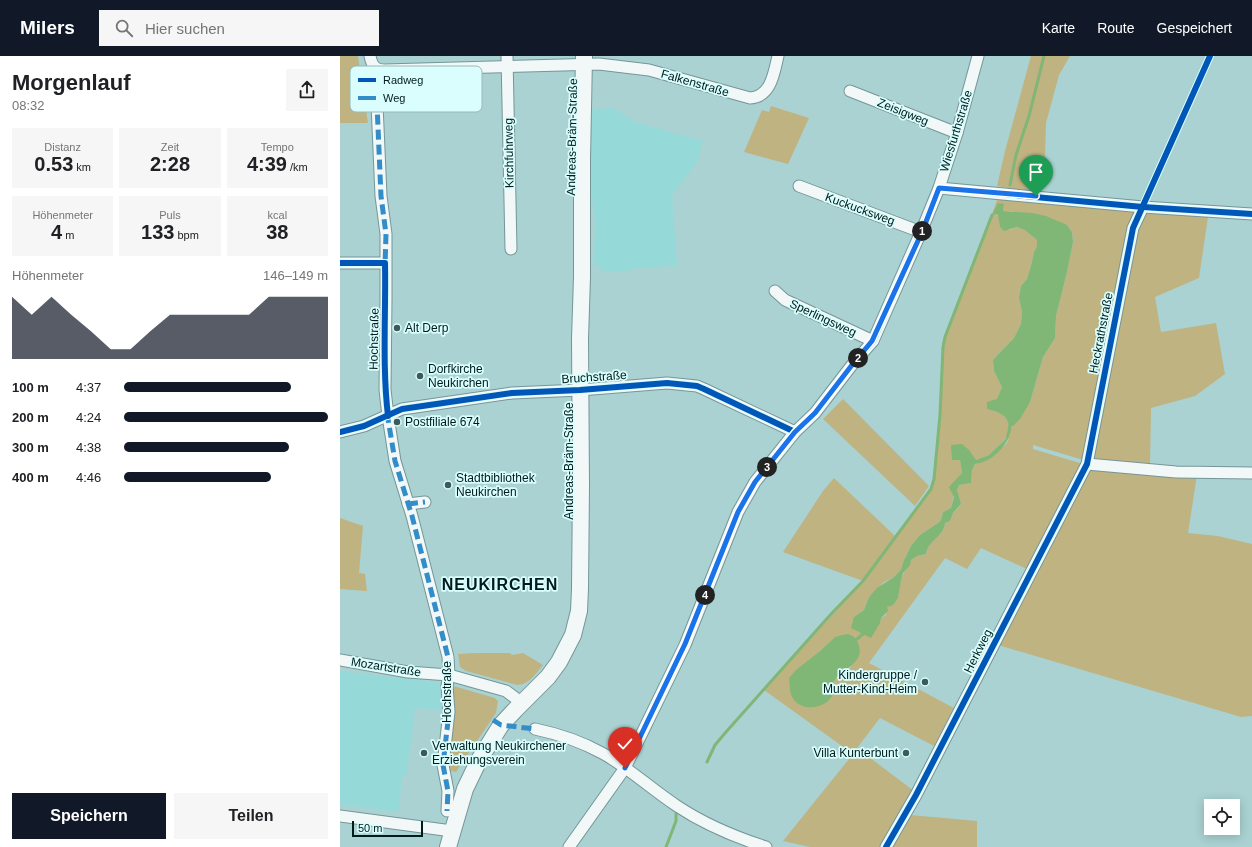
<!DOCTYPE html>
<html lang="de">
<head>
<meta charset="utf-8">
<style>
	:root { --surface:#fff; --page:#f6f6f6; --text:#202124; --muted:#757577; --accent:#111827 }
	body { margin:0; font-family:Arial,sans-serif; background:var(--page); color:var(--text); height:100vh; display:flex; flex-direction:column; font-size:15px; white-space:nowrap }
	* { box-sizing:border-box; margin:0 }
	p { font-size:13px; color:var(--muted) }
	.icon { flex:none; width:22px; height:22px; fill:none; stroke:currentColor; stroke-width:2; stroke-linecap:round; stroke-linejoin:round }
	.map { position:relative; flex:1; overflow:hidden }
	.panel { display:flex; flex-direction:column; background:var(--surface); width:340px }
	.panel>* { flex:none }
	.controls { position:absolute; left:864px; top:743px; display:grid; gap:8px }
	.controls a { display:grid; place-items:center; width:36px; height:36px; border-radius:0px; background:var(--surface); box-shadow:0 2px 10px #0003; font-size:20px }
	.scale { position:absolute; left:12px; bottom:10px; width:71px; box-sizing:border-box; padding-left:4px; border:2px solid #001b1b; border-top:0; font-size:11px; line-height:14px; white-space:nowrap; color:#001b1b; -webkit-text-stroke:3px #d9fefd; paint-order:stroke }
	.pin { position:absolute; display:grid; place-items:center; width:34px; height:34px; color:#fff; margin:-41px -17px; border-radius:50% 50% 50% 0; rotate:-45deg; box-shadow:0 0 4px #0007 }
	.pin .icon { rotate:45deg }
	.km { position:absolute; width:20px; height:20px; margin:-10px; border-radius:50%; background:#222; color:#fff; font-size:11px; line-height:20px; text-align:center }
	.round { display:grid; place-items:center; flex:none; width:42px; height:42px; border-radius:0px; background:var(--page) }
	.summary { display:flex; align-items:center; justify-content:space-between; height:68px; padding:0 12px }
	h1 { font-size:22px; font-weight:600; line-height:30px }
	.figures { display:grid; grid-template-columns:repeat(3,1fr); gap:6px; height:68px; padding:4px 12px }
	.figures div { display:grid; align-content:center; border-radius:0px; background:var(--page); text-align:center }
	.figures b { font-size:20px; font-weight:600 }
	.figures small { font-size:11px; font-weight:400 }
	.figures p { font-size:11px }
	.chart { height:112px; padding:8px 12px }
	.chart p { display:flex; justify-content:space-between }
	.chart svg { width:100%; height:72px; margin-top:4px; fill:var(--accent); opacity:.7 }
	.button { display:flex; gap:8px; margin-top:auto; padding:8px 12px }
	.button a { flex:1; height:46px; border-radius:0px; background:var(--accent); color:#fff; font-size:16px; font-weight:600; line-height:46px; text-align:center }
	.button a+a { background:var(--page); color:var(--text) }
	ul { padding:0 12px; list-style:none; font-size:13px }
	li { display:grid; grid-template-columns:64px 48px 1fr; align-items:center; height:30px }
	li i { height:10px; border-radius:5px; background:var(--accent) }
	header { display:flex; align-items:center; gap:24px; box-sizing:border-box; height:56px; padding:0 20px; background:var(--accent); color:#fff }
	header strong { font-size:19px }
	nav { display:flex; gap:22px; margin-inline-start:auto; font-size:14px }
	.search { width:280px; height:36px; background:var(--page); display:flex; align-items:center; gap:10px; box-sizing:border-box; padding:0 14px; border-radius:0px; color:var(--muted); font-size:15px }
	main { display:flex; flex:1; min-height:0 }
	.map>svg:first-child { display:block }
	.built { fill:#96d9d9 }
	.green { fill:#bfb381; fill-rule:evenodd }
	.water { fill:#80b676 }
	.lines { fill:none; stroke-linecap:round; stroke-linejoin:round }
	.stream { stroke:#80b676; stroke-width:3 }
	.street-casing { stroke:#759697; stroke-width:13 }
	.secondary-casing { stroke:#759697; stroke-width:18 }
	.street { stroke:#f2f8f8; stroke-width:11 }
	.secondary { stroke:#f2f8f8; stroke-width:16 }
	.quiet { stroke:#328dc9; stroke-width:5; stroke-dasharray:10 5; stroke-linecap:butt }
	.cycleway-casing { stroke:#d9fefd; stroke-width:8 }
	.cycleway { stroke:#0057b8; stroke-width:6 }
	.route-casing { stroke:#fff; stroke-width:8 }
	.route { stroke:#1a73e8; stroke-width:5 }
	.poi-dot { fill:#3b5b5b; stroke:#d9fefd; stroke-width:1.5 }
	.labels { text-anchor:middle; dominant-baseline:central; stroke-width:3.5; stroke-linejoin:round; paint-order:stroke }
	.street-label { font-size:12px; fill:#001b1b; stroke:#d9fefd }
	.poi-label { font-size:12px; fill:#001b1b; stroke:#d9fefd; text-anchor:start }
	.district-label { font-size:16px; font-weight:bold; letter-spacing:1px; fill:#001b1b; stroke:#d9fefd }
	.key { fill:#d9fefd; stroke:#98bab9; stroke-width:1 }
	.key-label { font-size:11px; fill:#001b1b }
</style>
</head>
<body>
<header>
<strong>Milers</strong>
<div class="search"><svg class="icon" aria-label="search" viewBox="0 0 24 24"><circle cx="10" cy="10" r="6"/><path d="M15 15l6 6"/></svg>Hier suchen</div>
<nav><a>Karte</a><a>Route</a><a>Gespeichert</a></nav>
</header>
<main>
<section class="panel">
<div class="summary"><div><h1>Morgenlauf</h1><p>08:32</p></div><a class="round"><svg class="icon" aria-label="share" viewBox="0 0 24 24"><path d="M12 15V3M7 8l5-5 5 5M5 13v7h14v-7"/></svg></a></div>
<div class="figures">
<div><p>Distanz</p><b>0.53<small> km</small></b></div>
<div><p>Zeit</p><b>2:28</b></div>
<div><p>Tempo</p><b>4:39<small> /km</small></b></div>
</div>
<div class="figures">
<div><p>Höhenmeter</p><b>4<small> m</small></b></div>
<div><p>Puls</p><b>133<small> bpm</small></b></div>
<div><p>kcal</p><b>38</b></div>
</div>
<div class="chart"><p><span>Höhenmeter</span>146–149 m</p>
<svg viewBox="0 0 160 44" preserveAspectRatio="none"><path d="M0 44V6L10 17L20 6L30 17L40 27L50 38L60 38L70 27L80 17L90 17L100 17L110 17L120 17L130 6L140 6L150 6L160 6V44z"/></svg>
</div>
<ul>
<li><b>100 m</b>4:37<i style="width:82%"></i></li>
<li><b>200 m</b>4:24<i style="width:100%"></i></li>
<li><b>300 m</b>4:38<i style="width:81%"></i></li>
<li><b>400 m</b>4:46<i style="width:72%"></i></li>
</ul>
<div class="button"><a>Speichern</a><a>Teilen</a></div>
</section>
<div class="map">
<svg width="912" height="791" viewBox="0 0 912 791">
	<rect width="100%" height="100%" fill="#aad2d2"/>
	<g class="built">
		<polygon points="274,52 295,66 363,85 356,108 332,139 337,209 299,212 282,216 267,216 262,214 254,207 255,164 250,129 250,53"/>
		<polygon points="0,615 103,627 105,654 75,652 67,717 63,717 58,756 0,748"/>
	</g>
	<g class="green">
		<polygon points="0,0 18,0 28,67 0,67"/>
		<polygon points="691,0 730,0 719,19 706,67 705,100 701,131 695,137 657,130 665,95"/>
		<polygon points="431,50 469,62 448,108 404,96 422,54 429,56"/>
		<path d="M660,140L793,155L795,159L809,156L868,161L859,222L815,241L821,276L876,267L885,318L855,340L811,352L810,411L750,406L693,389V393L743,408L689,514L641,492L627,513L605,502L529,607L614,652L594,690L540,662L517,692L574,735L543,791H470L443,785L513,698L424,634L523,525L443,496L483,435L494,422L555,480L533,512L592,433L595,423L601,360L602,292L604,281L640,192L657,144ZM664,148L663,155H672L727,169L732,176L733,186L727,216L716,260L715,282L703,301L690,346L667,363L661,357L647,353L657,343L662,331L654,315L653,304L674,282L681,268L682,256L679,242L681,230L687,223L692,206L694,196L697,190V184L686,174L677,171L670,174L660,171L659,161L656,158ZM666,383H669L666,388L649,403L635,408L632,414L631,427L619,429L617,434L621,449L613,457L610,465L605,467C603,482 589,483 586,498L577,500L571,504C569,510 565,513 563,519C559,526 559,535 558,542L547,551L546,559L541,562L540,567L514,561L524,554L529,541L544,526L554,521L562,514L564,504L571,490L580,479L598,467L601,464L603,456L611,452L617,423L622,417L620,404L630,395L636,404L649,399ZM495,581L511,611L495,623L492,640L479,596Z"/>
		<polygon points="503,343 589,430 575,450 483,363"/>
		<polygon points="749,412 857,419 848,477 878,480 912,488 912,660 901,661 658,589"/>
		<polygon points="0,462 23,470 19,517 25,518 27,535 0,533"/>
		<path d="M136,597H170L172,599L183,597L203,609C196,617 189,629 177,629L126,615L120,611L118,598Z"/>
		<polygon points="110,629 155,642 158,645 156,657 116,716 111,715 107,713"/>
		<polygon points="570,759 637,765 637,791 552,791"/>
	</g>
	<g class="water">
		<path d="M658,147L664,148L663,155L692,157L706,160L727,169L732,176L733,186L727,216L716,260L715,282L703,301L690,346L680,363L673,370L669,369C666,357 657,356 647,353V346L657,343L662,331L654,315L653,304L674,282L681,268L682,256L679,242L681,230L687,223L692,206L694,196L697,190V184L685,174L677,171L664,175L660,171L658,159L656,158L652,159Z"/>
		<path d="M667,376L670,377C668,387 657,399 648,404C644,406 639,407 635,408L632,414L631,427L619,429L617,434L621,448L613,457L610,465L605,467C603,482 589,483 586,498L577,500L571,504L570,509L563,517L561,524L558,542L553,549L547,551L548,555L541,562L540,567L531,582L511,572L514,561L524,554L529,541L537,532L554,521L561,514L564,504L571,490L580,479L598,467L601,464L603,456L611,452L614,441L609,431L622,417L620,404H612L611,389L622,388L630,395L636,404L649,399L666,383Z"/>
		<path d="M507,578C515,580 517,583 519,590C524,606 505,612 496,622C492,627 494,635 492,640C486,651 467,655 457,647C449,641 450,631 449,622L456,614L479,596L495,581Z"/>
	</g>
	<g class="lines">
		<g class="stream">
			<polyline points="670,129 676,99 689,60 704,0"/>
			<polyline points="669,376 670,369"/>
			<polyline points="517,583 523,578"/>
			<polyline points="367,706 375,689 386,676 492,557 523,525 591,433 594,423 600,359 603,291 605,281 652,159"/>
			<polyline points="326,791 336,765 336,758"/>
		</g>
		<g class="street-casing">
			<g id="street">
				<path d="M30,0C32,10 35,14 45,14L259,8L309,14L410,42C431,41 434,17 438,0"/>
				<polyline points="167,0 171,193"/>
				<polyline points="39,14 36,25 41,140 46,178 46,243 45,334 48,360 55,405 72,460 108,601 109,619 107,630 109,656 103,709 108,735 107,755"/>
				<polyline points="510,35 617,77"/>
				<polyline points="459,130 581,176"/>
				<polyline points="599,132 803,151 912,158"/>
				<polyline points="0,207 45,207"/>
				<polyline points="435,235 445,244 533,285"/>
				<polyline points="0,376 24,370 62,353 172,337 240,334 327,327 357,330 364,333 455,376"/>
				<polyline points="747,408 836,416 912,417"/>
				<polyline points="68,448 85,446"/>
				<polyline points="0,604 68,616 109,619 166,635 182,647"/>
				<path d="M195,673C219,678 240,685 262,697C288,711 311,733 337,750C364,768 395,781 426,791"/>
				<polyline points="0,760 112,775"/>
				<polyline points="229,791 285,712 345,589 398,456 415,426 455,376 475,357 512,309 533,285 581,176 599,132 617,77 638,0"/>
				<polyline points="546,791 576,739 747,408 793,172 803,151"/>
			</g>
		</g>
		<g class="secondary-casing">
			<polyline id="secondary" points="108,791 125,733 139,704 161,669 175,654 208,621 219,606 233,579 239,555 240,533 241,430 240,283 242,221 242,104 244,0"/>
		</g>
		<use href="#street" class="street"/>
		<use href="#secondary" class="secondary"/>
		<g class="quiet">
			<polyline points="39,14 36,25 41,140 46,178 45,210"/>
			<polyline points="47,357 55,405 72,460 108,601 109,619 107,630 109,656 103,709 108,735 107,755"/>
			<polyline points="68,448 85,446"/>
			<polyline points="153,664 161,669 195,673"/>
		</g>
		<g class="cycleway-casing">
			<g id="cycleway">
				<path d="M0,207H45C46,258 42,309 48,360"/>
				<polyline points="0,376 24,370 62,353 172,337 240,334 327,327 357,330 364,333 455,376 475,357 512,309 533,285 581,176 599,132 803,151 912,158"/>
				<polyline points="546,791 576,739 747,408 793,172 870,0"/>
			</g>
		</g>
		<use href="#cycleway" class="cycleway"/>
	</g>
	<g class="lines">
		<g class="route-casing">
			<polyline id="route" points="285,712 345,588 398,456 415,426 455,376 475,357 512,309 532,285 582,176 599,132 696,140"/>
		</g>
		<use href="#route" class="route"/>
	</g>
	<g class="poi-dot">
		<circle cx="57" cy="272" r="4"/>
		<circle cx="80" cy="320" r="4"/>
		<circle cx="57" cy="366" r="4"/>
		<circle cx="108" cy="429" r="4"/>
		<circle cx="585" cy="626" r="4"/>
		<circle cx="84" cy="697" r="4"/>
		<circle cx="566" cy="697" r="4"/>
	</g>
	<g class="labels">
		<g class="street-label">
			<text transform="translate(355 27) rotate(16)">Falkenstraße</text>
			<text transform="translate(563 56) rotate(22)">Zeisigweg</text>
			<text transform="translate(616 75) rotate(-73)">Wiesfurthstraße</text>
			<text transform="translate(232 81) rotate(-89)">Andreas-Bräm-Straße</text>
			<text transform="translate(169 97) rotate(-91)">Kirchfuhrweg</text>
			<text transform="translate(520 153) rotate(20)">Kuckucksweg</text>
			<text transform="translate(483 262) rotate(25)">Sperlingsweg</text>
			<text transform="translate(761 277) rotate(-79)">Heckrathstraße</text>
			<text transform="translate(34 283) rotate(-89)">Hochstraße</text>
			<text transform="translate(254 321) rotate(-4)">Bruchstraße</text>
			<text transform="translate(229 405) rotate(-90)">Andreas-Bräm-Straße</text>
			<text transform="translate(638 595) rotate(-63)">Herkweg</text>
			<text transform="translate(46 611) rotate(9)">Mozartstraße</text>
			<text transform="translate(107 636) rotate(-90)">Hochstraße</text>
		</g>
		<g class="poi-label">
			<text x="65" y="272">Alt Derp</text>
			<text x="88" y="313">Dorfkirche<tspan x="88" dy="14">Neukirchen</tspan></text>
			<text x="65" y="366">Postfiliale 674</text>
			<text x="116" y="422">Stadtbibliothek<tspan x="116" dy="14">Neukirchen</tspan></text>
			<text x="577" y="619" text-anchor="end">Kindergruppe /<tspan x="577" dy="14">Mutter-Kind-Heim</tspan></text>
			<text x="92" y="690">Verwaltung Neukirchener<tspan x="92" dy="14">Erziehungsverein</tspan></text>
			<text x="558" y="697" text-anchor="end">Villa Kunterbunt</text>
		</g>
		<g class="district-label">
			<text x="160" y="528">NEUKIRCHEN</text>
		</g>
	</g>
	<rect x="10" y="10" width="132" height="46" rx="6" class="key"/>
	<rect x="18" y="22" width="18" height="4" fill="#0057b8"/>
	<rect x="18" y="40" width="18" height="4" fill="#328dc9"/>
	<g class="key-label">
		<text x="43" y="28">Radweg</text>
		<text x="43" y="46">Weg</text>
	</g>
</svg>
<div class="controls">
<a><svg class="icon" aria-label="locate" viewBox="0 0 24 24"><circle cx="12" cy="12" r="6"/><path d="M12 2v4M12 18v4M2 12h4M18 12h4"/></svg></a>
</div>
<div class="scale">50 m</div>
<div class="pin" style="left:696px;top:140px;background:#1e9e55"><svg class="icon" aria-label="arrive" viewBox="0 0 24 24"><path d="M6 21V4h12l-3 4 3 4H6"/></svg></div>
<div class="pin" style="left:285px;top:712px;background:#d93025"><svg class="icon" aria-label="check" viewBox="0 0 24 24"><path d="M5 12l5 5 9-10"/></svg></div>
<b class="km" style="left:582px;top:175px">1</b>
<b class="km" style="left:518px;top:302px">2</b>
<b class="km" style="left:427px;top:411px">3</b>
<b class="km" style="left:365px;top:539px">4</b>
</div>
</main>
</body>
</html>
